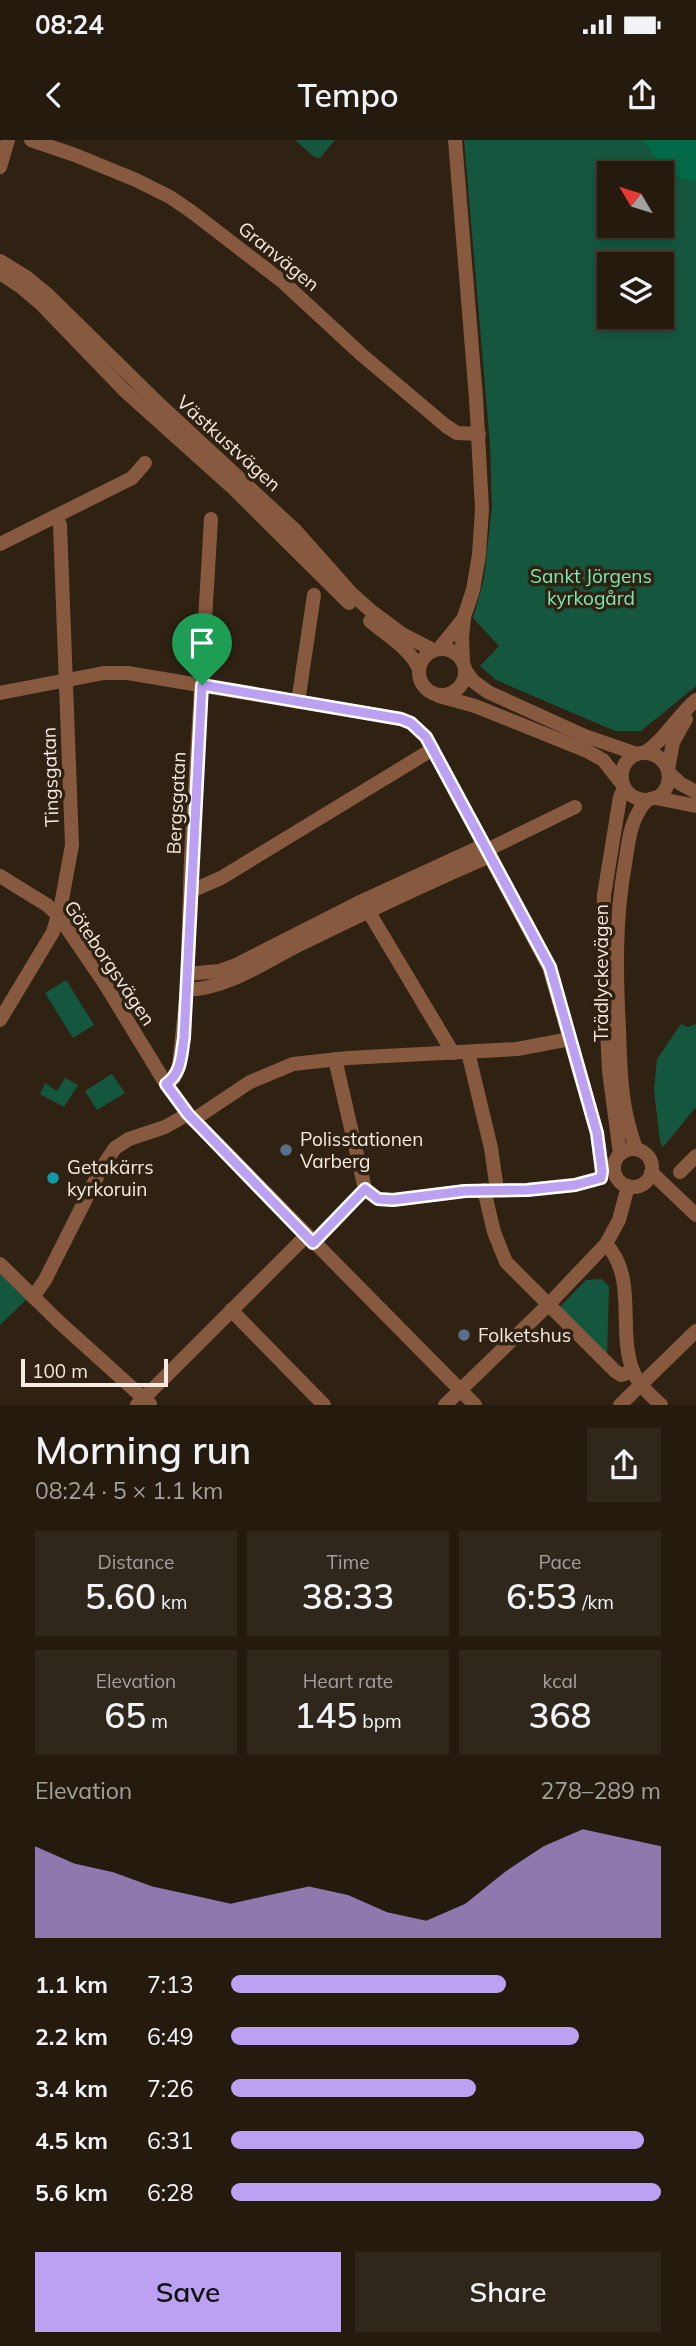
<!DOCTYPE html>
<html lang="en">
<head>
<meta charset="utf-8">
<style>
	:root { --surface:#241a0e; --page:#30271c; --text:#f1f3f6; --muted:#a3a19e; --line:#41382e; --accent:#bca0f2 }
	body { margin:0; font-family:Mulish,sans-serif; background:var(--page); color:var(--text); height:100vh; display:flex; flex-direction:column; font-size:26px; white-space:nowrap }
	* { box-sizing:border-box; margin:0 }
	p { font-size:23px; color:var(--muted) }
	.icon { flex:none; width:38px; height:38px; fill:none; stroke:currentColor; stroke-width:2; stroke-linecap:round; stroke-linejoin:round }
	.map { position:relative; height:1265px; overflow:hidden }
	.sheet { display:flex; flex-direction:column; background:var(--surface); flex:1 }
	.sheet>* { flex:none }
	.needle { width:46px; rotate:308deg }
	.buttons { position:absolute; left:597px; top:21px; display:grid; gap:14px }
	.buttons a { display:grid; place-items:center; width:77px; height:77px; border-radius:0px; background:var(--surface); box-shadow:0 4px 10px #0003,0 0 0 2px var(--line); font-size:35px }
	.scale { position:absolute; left:21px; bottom:18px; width:147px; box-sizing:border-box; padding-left:7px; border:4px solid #f4eae1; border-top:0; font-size:19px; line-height:24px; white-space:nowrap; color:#f4eae1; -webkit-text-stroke:5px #302213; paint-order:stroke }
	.pin { position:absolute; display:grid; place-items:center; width:60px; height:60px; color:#fff; margin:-72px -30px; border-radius:50% 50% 50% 0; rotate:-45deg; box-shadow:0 0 7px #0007 }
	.pin .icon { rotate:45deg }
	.round { display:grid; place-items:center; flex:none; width:74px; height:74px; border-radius:0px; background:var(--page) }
	.summary { display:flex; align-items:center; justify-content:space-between; height:119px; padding:0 35px }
	h1 { font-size:38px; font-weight:600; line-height:52px }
	.stats { display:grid; grid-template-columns:repeat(3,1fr); gap:10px; height:119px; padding:7px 35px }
	.stats div { display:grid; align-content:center; border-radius:0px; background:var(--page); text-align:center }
	.stats b { font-size:35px; font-weight:600 }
	.stats small { font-size:19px; font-weight:400 }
	.stats p { font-size:19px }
	.chart { height:196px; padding:14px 35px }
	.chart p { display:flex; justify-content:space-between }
	.chart svg { width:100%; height:126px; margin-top:7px; fill:var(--accent); opacity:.7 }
	.cta { display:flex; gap:14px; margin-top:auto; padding:14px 35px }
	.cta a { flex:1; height:80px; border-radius:0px; background:var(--accent); color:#111; font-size:28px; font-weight:600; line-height:80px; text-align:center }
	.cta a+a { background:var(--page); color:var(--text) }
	ul { padding:0 35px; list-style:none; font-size:23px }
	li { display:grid; grid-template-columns:112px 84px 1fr; align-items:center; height:52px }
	li i { height:18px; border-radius:9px; background:var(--accent) }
	.status { display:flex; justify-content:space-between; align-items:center; height:49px; padding:0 35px; background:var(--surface); direction:ltr }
	.status svg { height:19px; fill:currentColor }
	header { display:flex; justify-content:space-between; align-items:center; height:91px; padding:0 35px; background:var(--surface); font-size:32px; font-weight:600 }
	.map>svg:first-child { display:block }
	.green { fill:#15573e; fill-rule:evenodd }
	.forest { fill:#006a48 }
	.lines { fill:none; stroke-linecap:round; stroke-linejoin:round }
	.minor { stroke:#875a3f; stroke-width:14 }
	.route-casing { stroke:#fff; stroke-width:14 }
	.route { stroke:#bca0f2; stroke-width:9 }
	.service-dot { fill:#5c6f8a; stroke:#302213; stroke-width:2.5 }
	.culture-dot { fill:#0f9aa8; stroke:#302213; stroke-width:2.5 }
	.labels { text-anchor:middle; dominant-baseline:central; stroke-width:7; stroke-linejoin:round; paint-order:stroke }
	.street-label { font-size:19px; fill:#f4eae1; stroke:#302213 }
	.park-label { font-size:19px; fill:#76ebb8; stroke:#302213 }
	.poi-label { font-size:19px; fill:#f4eae1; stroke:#302213; text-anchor:start }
</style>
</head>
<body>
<div class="status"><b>08:24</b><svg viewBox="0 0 49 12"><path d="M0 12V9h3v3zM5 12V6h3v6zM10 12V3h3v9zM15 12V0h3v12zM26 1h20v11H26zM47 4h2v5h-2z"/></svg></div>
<header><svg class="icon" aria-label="back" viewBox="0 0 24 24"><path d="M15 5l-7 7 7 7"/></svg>Tempo<svg class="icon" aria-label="share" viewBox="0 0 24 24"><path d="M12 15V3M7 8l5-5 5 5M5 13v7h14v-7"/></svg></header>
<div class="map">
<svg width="696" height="1265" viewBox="0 0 696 1265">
	<rect width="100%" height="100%" fill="#302213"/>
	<g class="green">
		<polygon points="295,0 335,0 320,18 314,17"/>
		<path d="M464,0H642L670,36L696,42V546L641,591H615L496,540L480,526L499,506L473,478L484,439L492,366L490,304ZM609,33H662V86H609ZM609,124H662V177H609Z"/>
		<polygon points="66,840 94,885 73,898 45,853"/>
		<polygon points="681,884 688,887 696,884 696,967 663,1007 660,1001 654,950 657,919"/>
		<polygon points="112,934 125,953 97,970 85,951"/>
		<polygon points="65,938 78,945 64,967 40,954 45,943 57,951"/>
		<polygon points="0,1133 27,1159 0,1185"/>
		<polygon points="602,1139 609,1147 607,1218 558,1169 586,1140"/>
	</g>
	<polygon class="forest" points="642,0 696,0 696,42 670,36"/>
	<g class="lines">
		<g class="minor">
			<polyline points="31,0 75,15 136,40 170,57 192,72 283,142 362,215 446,286 457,293 479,294"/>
			<polyline points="455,0 476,258 482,369 479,415 473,450 464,477 462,498 463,522"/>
			<polyline points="0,27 8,0"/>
			<polyline points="0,121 26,137 47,154 159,264 295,390 351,453 370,470 402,494 433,510"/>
			<polyline points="0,133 21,147 41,164 124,250 232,347 349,463"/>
			<polyline points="0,404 132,338 145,323"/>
			<path d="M370,481C386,495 411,509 419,529"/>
			<circle cx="442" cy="532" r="23"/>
			<polyline points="439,509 464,478"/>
			<polyline points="466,531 473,541 488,552 585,596 637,614"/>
			<polyline points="0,553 104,533 128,533 401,579 411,583 426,597 549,827 597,993 602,1031 601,1038 575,1045 527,1050 465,1051 393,1060 378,1059 365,1049"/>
			<polyline points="439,556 475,566 587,611 603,620 622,644"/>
			<polyline points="298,562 314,455"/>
			<path d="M644,613C665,600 677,576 696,560"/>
			<polyline points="668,630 673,602 686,579"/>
			<polyline points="669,633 681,644 696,652"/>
			<polyline points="656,658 696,666"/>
			<polyline points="487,710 575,667"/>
			<polyline points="0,736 47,765 58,775 105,844 166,944 188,974 475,1265"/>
			<polyline points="191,751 221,738 433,609"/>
			<polyline points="364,764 453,913"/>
			<polyline points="188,834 219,831 236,825 362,761 484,705"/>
			<path d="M187,850C231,848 267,820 305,802C366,772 427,743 490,716"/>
			<polyline points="0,880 53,792 61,765 72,705 60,385 56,376"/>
			<polyline points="468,912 491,1008 497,1050"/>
			<polyline points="166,944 174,938 179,927 187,850 191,718 211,379"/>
			<polyline points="193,980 250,942 293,924 348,918 517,909 570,899"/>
			<path d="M636,1009C632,996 627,982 625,968C620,942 620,915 619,889C616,833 615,779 625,724C628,707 629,688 638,673C640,669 644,663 648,660C651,658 655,658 658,657C669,650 672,635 665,624C661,618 655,614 648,613C615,610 611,660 648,660"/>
			<circle cx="633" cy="1028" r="19"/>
			<polyline points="620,1014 609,931 603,801 604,755 620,657 624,648"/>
			<polyline points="651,1032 696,1075"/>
			<polyline points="680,1032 696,1016"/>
			<polyline points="484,1050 494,1092 506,1122 615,1231 621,1235 633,1231"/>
			<polyline points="313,1103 365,1049 335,919"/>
			<path d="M606,1104C638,1138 617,1191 633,1231C638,1245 651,1255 661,1265"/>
			<polyline points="0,1124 58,1181 150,1264"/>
			<polyline points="33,1157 45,1140 101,1029 115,1008 129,999 165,987 188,974"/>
			<polyline points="231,1170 324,1265"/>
			<polyline points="137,1265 306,1096"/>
			<polyline points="445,1265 548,1165 606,1104 619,1080 628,1046"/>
			<polyline points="620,1265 696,1191"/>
		</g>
	</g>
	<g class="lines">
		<g class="route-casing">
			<path id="route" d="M202,545L401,579L411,583L426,597L550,827L597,993L602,1031L601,1038L575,1045L527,1050L465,1051L393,1060L378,1059L365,1049L313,1103L188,974L166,944C182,933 181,915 184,898Z"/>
		</g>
		<use href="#route" class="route"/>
	</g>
	<g class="service-dot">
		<circle cx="286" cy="1010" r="7"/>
		<circle cx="464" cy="1195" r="7"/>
	</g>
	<circle class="culture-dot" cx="53" cy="1038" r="7"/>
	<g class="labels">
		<g class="street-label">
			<text transform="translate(279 116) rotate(39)">Granvägen</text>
			<text transform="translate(229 303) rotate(42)">Västkustvägen</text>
			<text transform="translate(50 637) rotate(-92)">Tingsgatan</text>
			<text transform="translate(176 663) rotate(-87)">Bergsgatan</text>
			<text transform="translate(110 823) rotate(56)">Göteborgsvägen</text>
			<text transform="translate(601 833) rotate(-90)">Trädlyckevägen</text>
		</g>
		<g class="park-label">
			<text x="591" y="436">Sankt Jörgens<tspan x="591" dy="22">kyrkogård</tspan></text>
		</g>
		<g class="poi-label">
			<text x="300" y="999">Polisstationen<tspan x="300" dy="22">Varberg</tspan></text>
			<text x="67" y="1027">Getakärrs<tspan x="67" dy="22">kyrkoruin</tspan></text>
			<text x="478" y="1195">Folketshus</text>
		</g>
	</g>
</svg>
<div class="buttons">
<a><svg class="needle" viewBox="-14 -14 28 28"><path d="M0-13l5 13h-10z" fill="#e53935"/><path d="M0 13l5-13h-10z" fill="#a3a19e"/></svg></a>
<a><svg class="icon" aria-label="layers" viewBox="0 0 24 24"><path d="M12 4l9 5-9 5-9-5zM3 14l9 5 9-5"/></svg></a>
</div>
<div class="scale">100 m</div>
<div class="pin" style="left:202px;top:545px;background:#1e9e55"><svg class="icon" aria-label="arrive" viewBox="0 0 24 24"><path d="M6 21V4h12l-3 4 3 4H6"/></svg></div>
</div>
<section class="sheet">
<div class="summary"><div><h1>Morning run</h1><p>08:24 · 5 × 1.1 km</p></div><a class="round"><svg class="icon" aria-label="share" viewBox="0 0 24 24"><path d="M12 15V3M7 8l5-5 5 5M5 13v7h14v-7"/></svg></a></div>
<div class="stats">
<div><p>Distance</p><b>5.60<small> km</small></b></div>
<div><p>Time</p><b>38:33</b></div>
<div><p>Pace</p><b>6:53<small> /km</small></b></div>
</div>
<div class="stats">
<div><p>Elevation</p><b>65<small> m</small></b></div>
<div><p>Heart rate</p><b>145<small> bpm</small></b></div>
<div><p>kcal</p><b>368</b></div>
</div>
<div class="chart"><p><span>Elevation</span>278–289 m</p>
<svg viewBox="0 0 160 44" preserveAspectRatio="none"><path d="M0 44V12L10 18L20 21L30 26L40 29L50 32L60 29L70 26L80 29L90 35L100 38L110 32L120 21L130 12L140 6L150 9L160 12V44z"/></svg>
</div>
<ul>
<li><b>1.1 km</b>7:13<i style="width:64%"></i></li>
<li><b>2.2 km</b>6:49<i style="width:81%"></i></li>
<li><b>3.4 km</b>7:26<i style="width:57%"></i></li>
<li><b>4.5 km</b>6:31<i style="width:96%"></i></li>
<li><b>5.6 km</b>6:28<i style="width:100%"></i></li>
</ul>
<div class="cta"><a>Save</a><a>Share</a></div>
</section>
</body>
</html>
